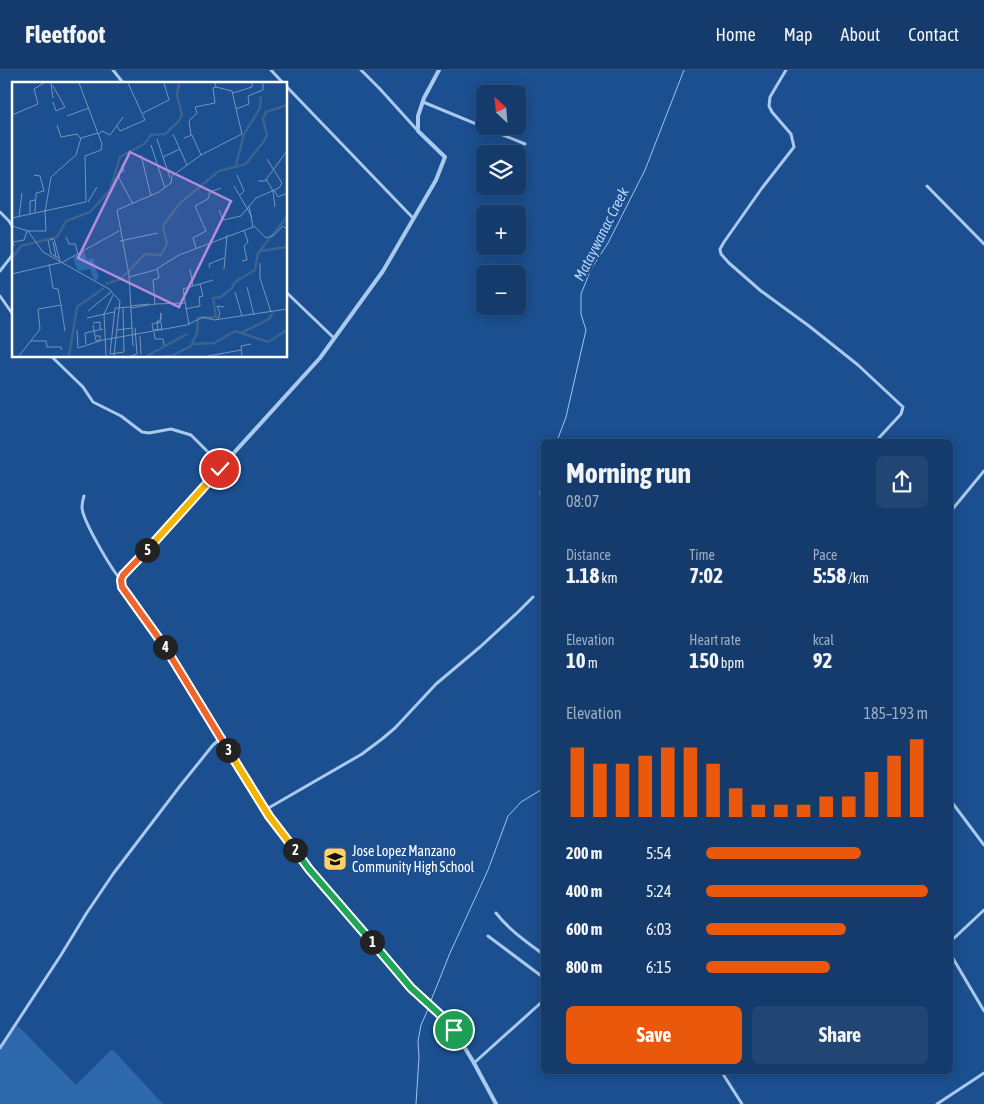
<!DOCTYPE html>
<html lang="en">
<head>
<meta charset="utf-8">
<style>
	:root { --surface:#143b6b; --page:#214673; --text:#f1f3f6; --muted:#9dadc1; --line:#33557e; --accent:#ea580c }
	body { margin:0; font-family:"Asap Condensed",sans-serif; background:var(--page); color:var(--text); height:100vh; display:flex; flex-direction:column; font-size:19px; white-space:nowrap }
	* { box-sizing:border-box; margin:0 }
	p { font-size:16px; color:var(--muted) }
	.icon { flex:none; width:28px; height:28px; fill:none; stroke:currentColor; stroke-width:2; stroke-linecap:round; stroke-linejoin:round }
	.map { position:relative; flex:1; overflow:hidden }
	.panel { position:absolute; left:541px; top:369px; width:412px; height:635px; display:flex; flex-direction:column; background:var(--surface); border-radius:8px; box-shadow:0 2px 12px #0003,0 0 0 1px var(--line) }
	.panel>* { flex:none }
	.needle { width:32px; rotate:334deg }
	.controls { position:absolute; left:476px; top:15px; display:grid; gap:10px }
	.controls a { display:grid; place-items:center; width:50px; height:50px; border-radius:8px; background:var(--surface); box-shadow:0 2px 12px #0003,0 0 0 1px var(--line); font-size:25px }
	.pin { position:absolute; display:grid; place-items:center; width:42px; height:42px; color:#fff; margin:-21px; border:2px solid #fff; border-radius:50%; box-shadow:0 1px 5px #0007 }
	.km { position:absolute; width:25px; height:25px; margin:-12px; border-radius:50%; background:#222; color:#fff; font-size:14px; line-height:25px; text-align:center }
	.round { display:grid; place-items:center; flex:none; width:52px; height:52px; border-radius:8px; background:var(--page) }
	.head { display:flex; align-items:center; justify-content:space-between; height:85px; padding:0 25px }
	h1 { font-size:28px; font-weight:700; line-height:38px }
	.stats { display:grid; grid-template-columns:repeat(3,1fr); gap:8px; height:85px; padding:5px 25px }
	.stats div { display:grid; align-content:center }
	.stats b { font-size:21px; font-weight:700 }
	.stats small { font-size:14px; font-weight:400 }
	.stats p { font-size:14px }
	.chart { height:140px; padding:10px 25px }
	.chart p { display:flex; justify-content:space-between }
	.chart svg { width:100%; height:90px; margin-top:5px; stroke:var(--accent); stroke-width:6 }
	.button { display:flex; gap:10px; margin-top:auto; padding:10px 25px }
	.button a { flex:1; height:58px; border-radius:8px; background:var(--accent); color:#fff; font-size:20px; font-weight:700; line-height:58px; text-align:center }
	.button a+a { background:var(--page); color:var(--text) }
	ul { padding:0 25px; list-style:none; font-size:16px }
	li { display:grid; grid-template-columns:80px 60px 1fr; align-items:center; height:38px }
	li i { height:12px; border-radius:6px; background:var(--accent) }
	header { display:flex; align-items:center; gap:30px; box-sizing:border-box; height:70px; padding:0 25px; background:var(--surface); border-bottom:1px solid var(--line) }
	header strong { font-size:24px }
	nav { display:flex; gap:28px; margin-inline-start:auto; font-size:18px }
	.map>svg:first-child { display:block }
	.green { fill:#2e69ad }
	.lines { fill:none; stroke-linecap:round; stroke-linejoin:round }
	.stream { stroke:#9cc4f0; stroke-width:1 }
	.minor { stroke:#a9c9ee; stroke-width:3 }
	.tertiary { stroke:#a9c9ee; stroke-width:4 }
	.split-1-casing { stroke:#fff; stroke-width:10 }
	.split-2-casing { stroke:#fff; stroke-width:10 }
	.split-3-casing { stroke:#fff; stroke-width:10 }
	.split-4-casing { stroke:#fff; stroke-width:10 }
	.split-5-casing { stroke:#fff; stroke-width:10 }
	.split-6-casing { stroke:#fff; stroke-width:10 }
	.split-1 { stroke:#22a559; stroke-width:6 }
	.split-2 { stroke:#22a559; stroke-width:6 }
	.split-3 { stroke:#f5b400; stroke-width:6 }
	.split-4 { stroke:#f0652b; stroke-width:6 }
	.split-5 { stroke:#f0652b; stroke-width:6 }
	.split-6 { stroke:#f5b400; stroke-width:6 }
	.labels { text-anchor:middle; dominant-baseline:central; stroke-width:4.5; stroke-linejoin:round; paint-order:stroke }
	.poi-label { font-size:14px; fill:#fff; stroke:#1b4f8f; text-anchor:start }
	.water-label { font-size:15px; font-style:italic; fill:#b5d3f5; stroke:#1b4f8f }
	.inset-river { fill:none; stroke:#3c6290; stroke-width:2.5 }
	.inset-road { fill:none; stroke:#7695bc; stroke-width:1 }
	.view { fill:#b68bdc; fill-opacity:0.15; stroke:#b68bdc; stroke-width:2.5 }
	.inset-edge { fill:none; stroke:#fff; stroke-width:2.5 }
</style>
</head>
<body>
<header>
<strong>Fleetfoot</strong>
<nav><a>Home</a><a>Map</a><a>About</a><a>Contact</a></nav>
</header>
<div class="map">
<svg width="984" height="1034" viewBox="0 0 984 1034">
	<rect width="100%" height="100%" fill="#1b4f8f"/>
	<polygon class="green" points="17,955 76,1015 112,979 163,1034 0,1034 0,979"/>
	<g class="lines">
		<g class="stream">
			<polyline points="557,371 566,347 586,260 581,244 581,224 591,199 608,173 645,100 684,0"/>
			<polyline points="544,410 540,422 544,454"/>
			<polyline points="430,933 450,883 488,800 508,746 521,732 544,718"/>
			<polyline points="416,1034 419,987 418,971 421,955 429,937"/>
		</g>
		<g class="minor">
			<polyline points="113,0 124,14"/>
			<polyline points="271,0 284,14"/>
			<polyline points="361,0 380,19 418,61"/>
			<polyline points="786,0 770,27 769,36 772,42 791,64 794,77 762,118 724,172 720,179 721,184 729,193 761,221 809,256 858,295 903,337 901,344 876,371"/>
			<polyline points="286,16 413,148"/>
			<polyline points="423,32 525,74"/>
			<polyline points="927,116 984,174"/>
			<polyline points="0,142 9,151 14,159"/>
			<polyline points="0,201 14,183"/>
			<polyline points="286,222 334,268"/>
			<polyline points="0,226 14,246"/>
			<polyline points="51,286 83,317 93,332 121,346 142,362 149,363 171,359 191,365 214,388 220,399"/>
			<path d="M84,426C83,429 82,434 82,437C82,450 112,500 121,510"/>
			<polyline points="951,441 984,401"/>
			<polyline points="951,731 984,775"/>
			<polyline points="265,740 362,684 382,669 395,658 436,614 480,577 518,542 533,527"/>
			<path d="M496,843C509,860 527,872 544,885"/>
			<polyline points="488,866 544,908"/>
			<polyline points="951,871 984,840"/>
			<polyline points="951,885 984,941"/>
			<polyline points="0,978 61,885 86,844 113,804 180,716 213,675 221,668"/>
			<polyline points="474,993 544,930"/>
			<polyline points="721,1001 742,1034"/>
			<polyline points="937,1034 984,1003"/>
		</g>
		<polyline class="tertiary" points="439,0 424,28 418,46 418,61 445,87 436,110 383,201 320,288 123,505 121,510 122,517 170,584 269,746 309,799 397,902 411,918 446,950 454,960 474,993 496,1034"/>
	</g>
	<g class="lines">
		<g class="split-1-casing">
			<polyline id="split-1" points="372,872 411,918 446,950 454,960"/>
		</g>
		<g class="split-2-casing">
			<polyline id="split-2" points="295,780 309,799 372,872"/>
		</g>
		<g class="split-3-casing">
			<polyline id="split-3" points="228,680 269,746 295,780"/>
		</g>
		<g class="split-4-casing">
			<polyline id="split-4" points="165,577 228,680"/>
		</g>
		<g class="split-5-casing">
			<polyline id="split-5" points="147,480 123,505 121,510 122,517 165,577"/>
		</g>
		<g class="split-6-casing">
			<polyline id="split-6" points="147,480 220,399"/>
		</g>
		<use href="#split-1" class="split-1"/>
		<use href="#split-2" class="split-2"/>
		<use href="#split-3" class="split-3"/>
		<use href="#split-4" class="split-4"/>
		<use href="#split-5" class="split-5"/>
		<use href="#split-6" class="split-6"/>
	</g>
	<defs>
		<g id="school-square" transform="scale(1.25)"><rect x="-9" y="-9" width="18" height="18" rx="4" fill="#ffd166" stroke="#1b4f8f"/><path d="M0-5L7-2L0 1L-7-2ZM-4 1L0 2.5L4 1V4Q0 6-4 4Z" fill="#111"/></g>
	</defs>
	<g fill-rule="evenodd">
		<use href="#school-square" x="335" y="789"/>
	</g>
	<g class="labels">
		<g class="poi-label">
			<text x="352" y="781">Jose Lopez Manzano<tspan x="352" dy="16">Community High School</tspan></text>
		</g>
		<g class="water-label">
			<text transform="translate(601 164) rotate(-63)">Mataywanac Creek</text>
		</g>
	</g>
	<g transform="translate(12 12)">
		<rect width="275" height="275" fill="#1b4f8f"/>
		<path d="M72,169L75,178L81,176L87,197L82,198L78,187L66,189L61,175Z" fill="#2e69ad"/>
		<path class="inset-river" d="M224,83L232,52L248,26L249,14M248,169L275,165M0,176L9,164L45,155L54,139L78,130L98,108L108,75L132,62L139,53L153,52L166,40L170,33L165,13L167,1M94,202L109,197L133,172L149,173L155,162L151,144L167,122L207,89L234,82L252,59L255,53L251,37L254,30L275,23M229,251L257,237L261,231M180,262L202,261L223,249L256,260L275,248M57,274L65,225L92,206M135,274L175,252M151,274H159L179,264L185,251L186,236L204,235L201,216L209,215L220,206L223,200L243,188L246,171L275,135"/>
		<path class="inset-road" d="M39,1L41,16M203,1L204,5L220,9L224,27M41,4L53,25L44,29L41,20M221,11L240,5V1M131,31L157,18L152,1M0,33L26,22L22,7L32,1M55,34L77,26M45,43L49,55L65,52L69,57M105,44L108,49L133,38L116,1M87,52L90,49L98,53L111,35M161,52L175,83M179,53L177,39L185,31L183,25L203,21L201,6L204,5M172,56L180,53L189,73M145,57L158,96M139,63L153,106M129,73L139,114M151,75L168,67M110,83L112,89L107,91V96L121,122M22,93L28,94L32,109L24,111L23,131M225,93L232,109L228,113M254,97L261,109L263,125M246,99H253L275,69M222,104L240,135M262,108L266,115L275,111M76,120L85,105M207,128L211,138L229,134L244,116L267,106L270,101L255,77M18,132V119L23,118M7,135L10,111M0,136L74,120L73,74L89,68L90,62L67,1M0,144L16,149L31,170L97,207L108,219L102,274M242,144L254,156L262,153L271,144L275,147M16,149H34L33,130L39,95L64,73L69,56L86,51M54,155L57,162H63L66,172M36,158L39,172L48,177M38,158L42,157L48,179M108,159L146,151M41,160L44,175M2,164L1,160L12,158L15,149M184,166L181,156L194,149L183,124L196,117L198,110L209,106M230,179L235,178L232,164L236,160L232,148M248,181V196L259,230M198,186L197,182L212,176M212,187L215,153M0,192L51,180L107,149M117,195L143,188L167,173L241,145L237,124M181,204L201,198M235,205L242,233M223,210L230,234M143,222L173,221M49,223L53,249M118,224L137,222M111,226L112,270L98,272L103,226L118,225M119,226L143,222L141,198L147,196L145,186M173,227L188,224L187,215L191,214L188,202M76,229L99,210M75,236L102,230M206,237L208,231L205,224L212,225M81,241L88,240V248M81,243L84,259L88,258V254H84M177,243L171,207L181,204L178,187M146,247L145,239H148L149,238V231L148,239M150,247L141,248L140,242L149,240L150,249M65,248L66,266L91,258L175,243L191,235L202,238L275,227M105,248L120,246M142,250L143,257H151L152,263M128,254L129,272M19,259H34L35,265H49L50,268M74,262L73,251L91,247M121,264L117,193L105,128L147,110L159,101L160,94L189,73L230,52L224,27L237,22L236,14L251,8V1M7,274L28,247L26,227L49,223L46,207L41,206L37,182M94,274L92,232L101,213M119,274L125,272L123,246M196,274L229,268M230,274L229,264L239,262"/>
		<path class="view" d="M118,70L219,119L167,225L66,176Z"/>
		<rect width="275" height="275" class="inset-edge"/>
	</g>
</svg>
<div class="controls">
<a><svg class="needle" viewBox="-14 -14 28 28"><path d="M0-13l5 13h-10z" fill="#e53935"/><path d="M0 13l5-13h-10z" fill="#9dadc1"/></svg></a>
<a><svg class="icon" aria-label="layers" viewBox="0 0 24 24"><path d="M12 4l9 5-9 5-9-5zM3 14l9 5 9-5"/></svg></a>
<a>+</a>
<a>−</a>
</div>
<div class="pin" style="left:454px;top:960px;background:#1e9e55"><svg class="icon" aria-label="arrive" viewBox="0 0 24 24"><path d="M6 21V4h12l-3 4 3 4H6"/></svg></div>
<div class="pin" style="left:220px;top:399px;background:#d93025"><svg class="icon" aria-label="check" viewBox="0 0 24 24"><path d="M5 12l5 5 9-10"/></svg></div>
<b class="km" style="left:372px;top:872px">1</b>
<b class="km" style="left:295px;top:780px">2</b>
<b class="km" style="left:228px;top:680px">3</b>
<b class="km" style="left:165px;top:577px">4</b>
<b class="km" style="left:147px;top:480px">5</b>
<section class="panel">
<div class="head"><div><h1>Morning run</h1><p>08:07</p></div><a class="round"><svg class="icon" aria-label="share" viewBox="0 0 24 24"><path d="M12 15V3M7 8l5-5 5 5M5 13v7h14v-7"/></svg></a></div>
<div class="stats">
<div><p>Distance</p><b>1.18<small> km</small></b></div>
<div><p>Time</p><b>7:02</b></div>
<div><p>Pace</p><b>5:58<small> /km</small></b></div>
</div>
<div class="stats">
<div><p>Elevation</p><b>10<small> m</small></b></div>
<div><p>Heart rate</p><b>150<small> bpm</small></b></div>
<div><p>kcal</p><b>92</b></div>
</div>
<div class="chart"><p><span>Elevation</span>185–193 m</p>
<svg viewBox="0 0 160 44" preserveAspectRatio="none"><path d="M5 44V10M15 44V18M25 44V18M35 44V14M45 44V10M55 44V10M65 44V18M75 44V30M85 44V38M95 44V38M105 44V38M115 44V34M125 44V34M135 44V22M145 44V14M155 44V6"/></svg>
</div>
<ul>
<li><b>200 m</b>5:54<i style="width:70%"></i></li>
<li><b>400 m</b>5:24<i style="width:100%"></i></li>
<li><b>600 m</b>6:03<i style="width:63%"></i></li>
<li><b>800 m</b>6:15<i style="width:56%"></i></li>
</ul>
<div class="button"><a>Save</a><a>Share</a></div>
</section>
</div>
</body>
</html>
